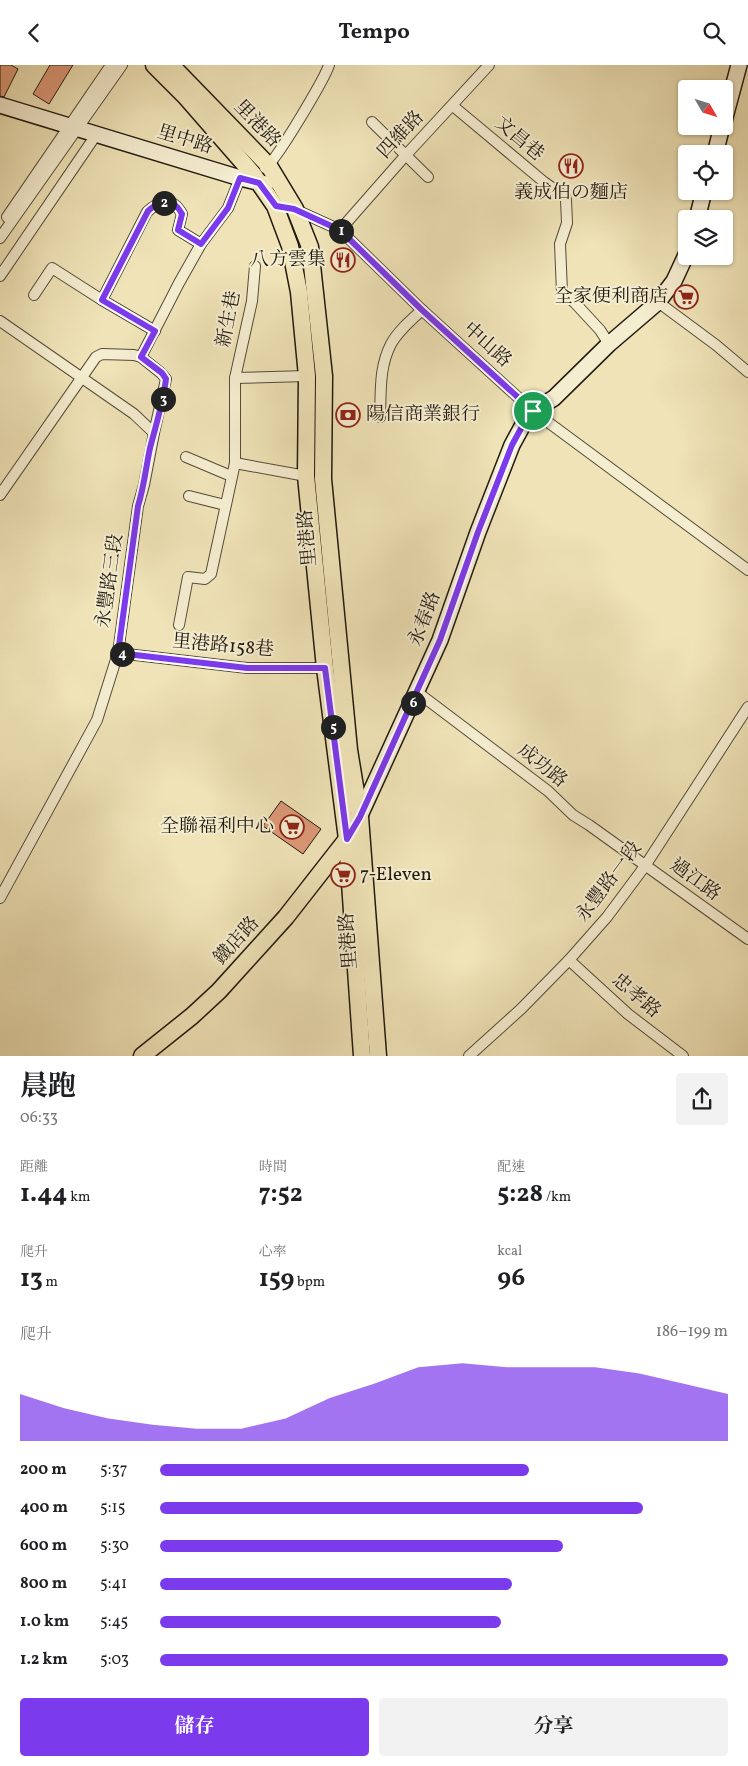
<!DOCTYPE html>
<html lang="zh-TW">
<head>
<meta charset="utf-8">
<style>
	:root { --surface:#fff; --page:#f2f2f2; --text:#202124; --muted:#757577; --accent:#7c3aed }
	body { margin:0; font-family:Vollkorn,"Noto Serif TC","Noto Serif JP",serif; background:var(--page); color:var(--text); height:100vh; display:flex; flex-direction:column; font-size:19px; white-space:nowrap }
	* { box-sizing:border-box; margin:0 }
	p { font-size:16px; color:var(--muted) }
	.icon { flex:none; width:28px; height:28px; fill:none; stroke:currentColor; stroke-width:2; stroke-linecap:round; stroke-linejoin:round }
	.map { position:relative; height:991px; overflow:hidden }
	.drawer { display:flex; flex-direction:column; background:var(--surface); flex:1 }
	.drawer>* { flex:none }
	.needle { width:32px; rotate:129deg }
	.controls { position:absolute; left:678px; top:15px; display:grid; gap:10px }
	.controls a { display:grid; place-items:center; width:55px; height:55px; border-radius:5px; background:var(--surface); box-shadow:0 1px 4px #0004; font-size:25px }
	.pin { position:absolute; display:grid; place-items:center; width:42px; height:42px; color:#fff; margin:-21px; border:2px solid #fff; border-radius:50%; box-shadow:0 1px 5px #0007 }
	.km { position:absolute; width:25px; height:25px; margin:-12px; border-radius:50%; background:#222; color:#fff; font-size:14px; line-height:25px; text-align:center }
	.round { display:grid; place-items:center; flex:none; width:52px; height:52px; border-radius:5px; background:var(--page) }
	.summary { display:flex; align-items:center; justify-content:space-between; height:85px; padding:0 20px }
	h1 { font-size:28px; font-weight:700; line-height:38px }
	.stats { display:grid; grid-template-columns:repeat(3,1fr); gap:8px; height:85px; padding:5px 20px }
	.stats div { display:grid; align-content:center }
	.stats b { font-size:25px; font-weight:700 }
	.stats small { font-size:14px; font-weight:400 }
	.stats p { font-size:14px }
	.chart { height:140px; padding:10px 20px }
	.chart p { display:flex; justify-content:space-between }
	.chart svg { width:100%; height:90px; margin-top:5px; fill:var(--accent); opacity:.7 }
	.action { display:flex; gap:10px; margin-top:auto; padding:10px 20px }
	.action a { flex:1; height:58px; border-radius:5px; background:var(--accent); color:#fff; font-size:20px; font-weight:700; line-height:58px; text-align:center }
	.action a+a { background:var(--page); color:var(--text) }
	ul { padding:0 20px; list-style:none; font-size:16px }
	li { display:grid; grid-template-columns:80px 60px 1fr; align-items:center; height:38px }
	li i { height:12px; border-radius:6px; background:var(--accent) }
	header { display:flex; justify-content:space-between; align-items:center; height:65px; padding:0 20px; background:var(--surface); font-size:22px; font-weight:700 }
	.map>svg:first-child { display:block }
	.building { fill:#d97; stroke:#211a10 }
	.lines { fill:none; stroke-linecap:round; stroke-linejoin:round }
	.street-casing { stroke:#544c3a; stroke-width:12 }
	.secondary-casing { stroke:#211a10; stroke-width:18 }
	.primary-casing { stroke:#211a10; stroke-width:19 }
	.street { stroke:#f5edd0; stroke-width:10 }
	.secondary { stroke:#f5edd0; stroke-width:15 }
	.primary { stroke:#efe3b7; stroke-width:16 }
	.route-casing { stroke:#fff; stroke-width:10 }
	.route { stroke:#7c3aed; stroke-width:6 }
	.labels { text-anchor:middle; dominant-baseline:central; stroke-width:4; stroke-linejoin:round; paint-order:stroke }
	.street-label { font-size:19px; fill:#211a10; stroke:#f5edd0 }
	.poi-label { font-size:19px; fill:#211a10; stroke:#f5edd0; text-anchor:end }
</style>
</head>
<body>
<header><svg class="icon" aria-label="back" viewBox="0 0 24 24"><path d="M15 5l-7 7 7 7"/></svg>Tempo<svg class="icon" aria-label="search" viewBox="0 0 24 24"><circle cx="10" cy="10" r="6"/><path d="M15 15l6 6"/></svg></header>
<div class="map">
<svg width="748" height="991" viewBox="0 0 748 991">
	<rect width="100%" height="100%" fill="#efe3b7"/>
	<filter id="stains"><feTurbulence type="fractalNoise" baseFrequency=".004" numOctaves="4"/><feColorMatrix values="0 0 0 0 .2 0 0 0 0 .09 0 0 0 0 .02 0 0 0 .5 -.17"/></filter>
	<radialGradient id="worn" r=".72"><stop offset=".6" stop-color="#630" stop-opacity="0"/><stop offset="1" stop-color="#630" stop-opacity=".3"/></radialGradient>
	<g class="building">
		<polygon points="0,0 11,0 18,4 4,32 0,31"/>
		<polygon points="50,0 73,0 49,39 33,29"/>
		<polygon points="281,736 321,764 303,789 263,761"/>
	</g>
	<g class="lines">
		<g class="street-casing">
			<g id="street">
				<polyline points="453,41 544,117 565,132 566,135 567,158 560,179 562,227 575,238 600,265 609,279"/>
				<polyline points="372,57 428,112"/>
				<path d="M265,103C275,98 325,13 329,0"/>
				<polyline points="294,144 340,165 422,245 533,346 748,505"/>
				<polyline points="7,152 111,0"/>
				<polyline points="340,165 405,91 489,0"/>
				<polyline points="0,173 122,0"/>
				<polyline points="0,211 96,70"/>
				<polyline points="34,230 52,203 102,235 155,266"/>
				<path d="M102,235L147,147C160,135 172,131 182,149L178,165L201,179"/>
				<polyline points="658,237 716,280 748,307"/>
				<polyline points="0,256 134,349 154,368 144,420 138,441 118,588 97,655 0,833"/>
				<polyline points="141,292 179,218 201,179 228,143 240,113"/>
				<polyline points="235,313 307,311"/>
				<path d="M380,352C381,327 379,302 391,279C398,266 411,255 422,245"/>
				<polyline points="186,392 231,411"/>
				<polyline points="235,398 306,411"/>
				<polyline points="0,430 96,292 102,289 134,290 141,292 161,308 166,314 154,368"/>
				<polyline points="189,431 225,440"/>
				<polyline points="179,560 188,512 205,514 211,509 235,398 235,313 252,236 255,201"/>
				<polyline points="118,588 247,603 325,603"/>
				<polyline points="417,627 548,726 573,750 589,760 748,874"/>
				<polyline points="569,895 628,949 683,991"/>
				<polyline points="469,991 521,944 569,895 607,852 645,801 748,642"/>
			</g>
		</g>
		<g class="secondary-casing">
			<g id="secondary">
				<polyline points="0,40 240,113 266,119"/>
				<polyline points="724,56 739,0"/>
				<polyline points="715,89 722,61"/>
				<polyline points="697,154 704,126"/>
				<polyline points="357,757 440,575 478,467 512,380 524,358 533,346 554,333 609,279 658,237 674,216 686,190"/>
			</g>
		</g>
		<g class="primary-casing">
			<g id="primary">
				<polyline points="154,0 185,31 253,109 275,141 290,181 299,227 307,311 306,411 325,603 347,774 362,991"/>
				<polyline points="171,0 269,101 295,144 310,182 324,311 323,414 349,685 360,752 378,991"/>
				<polyline points="142,991 192,951 219,926 286,852 347,774"/>
			</g>
		</g>
		<use href="#street" class="street"/>
		<use href="#secondary" class="secondary"/>
		<use href="#primary" class="primary"/>
	</g>
	<g class="lines">
		<g class="route-casing">
			<path id="route" d="M240,113L259,118L276,141L294,144L340,165L422,245L533,346L524,358L512,380L478,467L440,575L360,752L347,774L325,603H247L118,588L138,441C144,422 146,402 150,383C156,360 163,338 166,314L162,308L141,292L155,266L102,235L148,146C160,135 172,131 182,149L178,165L201,179L228,143Z"/>
		</g>
		<use href="#route" class="route"/>
	</g>
	<defs>
		<g id="restaurant-ring" transform="scale(1.25)"><circle r="9.5" fill="#f5edd0" stroke="#8f2418" stroke-width="1.5"/><path d="M-5-6h1v4h1v-4h1v4h1v-4h1v5L-1.5 .5V6h-2V.5L-5-1ZM5-6V6H3V1.5H1.5Q1.5-4 5-6Z" fill="#8f2418"/></g>
		<g id="supermarket-ring" transform="scale(1.25)"><circle r="9.5" fill="#f5edd0" stroke="#8f2418" stroke-width="1.5"/><path d="M-6-5.5h2.5l.6 2H6L4.5 2H-2.5L-4.4-4H-6ZM-1.5 3.2a1.3 1.3 0 1 0 .1 0ZM3 3.2a1.3 1.3 0 1 0 .1 0Z" fill="#8f2418"/></g>
		<g id="bank-ring" transform="scale(1.25)"><circle r="9.5" fill="#f5edd0" stroke="#8f2418" stroke-width="1.5"/><path d="M-6-4H6V4H-6ZM0-2.3a2.3 2.3 0 1 0 0 4.6a2.3 2.3 0 1 0 0-4.6Z" fill="#8f2418"/></g>
	</defs>
	<g fill-rule="evenodd">
		<use href="#restaurant-ring" x="571" y="101"/>
		<use href="#restaurant-ring" x="343" y="195"/>
		<use href="#supermarket-ring" x="686" y="232"/>
		<use href="#bank-ring" x="348" y="350"/>
		<use href="#supermarket-ring" x="292" y="762"/>
		<use href="#supermarket-ring" x="343" y="810"/>
	</g>
	<g class="labels">
		<g class="street-label">
			<text transform="translate(257 59) rotate(46)">里港路</text>
			<text transform="translate(401 70) rotate(-47)">四維路</text>
			<text transform="translate(519 74) rotate(40)">文昌巷</text>
			<text transform="translate(185 75) rotate(17)">里中路</text>
			<text transform="translate(229 254) rotate(-79)">新生巷</text>
			<text transform="translate(487 280) rotate(42)">中山路</text>
			<text transform="translate(308 473) rotate(-95)">里港路</text>
			<text transform="translate(110 516) rotate(-82)">永豐路三段</text>
			<text transform="translate(425 554) rotate(-69)">永春路</text>
			<text transform="translate(223 581) rotate(5)">里港路158巷</text>
			<text transform="translate(542 701) rotate(39)">成功路</text>
			<text transform="translate(695 815) rotate(36)">過江路</text>
			<text transform="translate(609 817) rotate(-53)">永豐路一段</text>
			<text transform="translate(237 876) rotate(-48)">鐵店路</text>
			<text transform="translate(349 876) rotate(-94)">里港路</text>
			<text transform="translate(636 931) rotate(40)">忠孝路</text>
		</g>
		<g class="poi-label">
			<text x="571" y="128" text-anchor="middle">義成伯の麵店</text>
			<text x="326" y="195">八方雲集</text>
			<text x="668" y="232">全家便利商店</text>
			<text x="366" y="350" text-anchor="start">陽信商業銀行</text>
			<text x="274" y="762">全聯福利中心</text>
			<text x="360" y="810" text-anchor="start">7-Eleven</text>
		</g>
	</g>
	<rect width="100%" height="100%" filter="url(#stains)"/>
	<rect width="100%" height="100%" fill="url(#worn)"/>
</svg>
<div class="controls">
<a><svg class="needle" viewBox="-14 -14 28 28"><path d="M0-13l5 13h-10z" fill="#e53935"/><path d="M0 13l5-13h-10z" fill="#757577"/></svg></a>
<a><svg class="icon" aria-label="locate" viewBox="0 0 24 24"><circle cx="12" cy="12" r="6"/><path d="M12 2v4M12 18v4M2 12h4M18 12h4"/></svg></a>
<a><svg class="icon" aria-label="layers" viewBox="0 0 24 24"><path d="M12 4l9 5-9 5-9-5zM3 14l9 5 9-5"/></svg></a>
</div>
<div class="pin" style="left:533px;top:346px;background:#1e9e55"><svg class="icon" aria-label="arrive" viewBox="0 0 24 24"><path d="M6 21V4h12l-3 4 3 4H6"/></svg></div>
<b class="km" style="left:341px;top:166px">1</b>
<b class="km" style="left:164px;top:138px">2</b>
<b class="km" style="left:163px;top:334px">3</b>
<b class="km" style="left:122px;top:589px">4</b>
<b class="km" style="left:333px;top:662px">5</b>
<b class="km" style="left:413px;top:638px">6</b>
</div>
<section class="drawer">
<div class="summary"><div><h1>晨跑</h1><p>06:33</p></div><a class="round"><svg class="icon" aria-label="share" viewBox="0 0 24 24"><path d="M12 15V3M7 8l5-5 5 5M5 13v7h14v-7"/></svg></a></div>
<div class="stats">
<div><p>距離</p><b>1.44<small> km</small></b></div>
<div><p>時間</p><b>7:52</b></div>
<div><p>配速</p><b>5:28<small> /km</small></b></div>
</div>
<div class="stats">
<div><p>爬升</p><b>13<small> m</small></b></div>
<div><p>心率</p><b>159<small> bpm</small></b></div>
<div><p>kcal</p><b>96</b></div>
</div>
<div class="chart"><p><span>爬升</span>186–199 m</p>
<svg viewBox="0 0 160 44" preserveAspectRatio="none"><path d="M0 44V21L10 28L20 33L30 36L40 38L50 38L60 33L70 23L80 16L90 8L100 6L110 8L120 8L130 8L140 11L150 16L160 21V44z"/></svg>
</div>
<ul>
<li><b>200 m</b>5:37<i style="width:65%"></i></li>
<li><b>400 m</b>5:15<i style="width:85%"></i></li>
<li><b>600 m</b>5:30<i style="width:71%"></i></li>
<li><b>800 m</b>5:41<i style="width:62%"></i></li>
<li><b>1.0 km</b>5:45<i style="width:60%"></i></li>
<li><b>1.2 km</b>5:03<i style="width:100%"></i></li>
</ul>
<div class="action"><a>儲存</a><a>分享</a></div>
</section>
</body>
</html>
